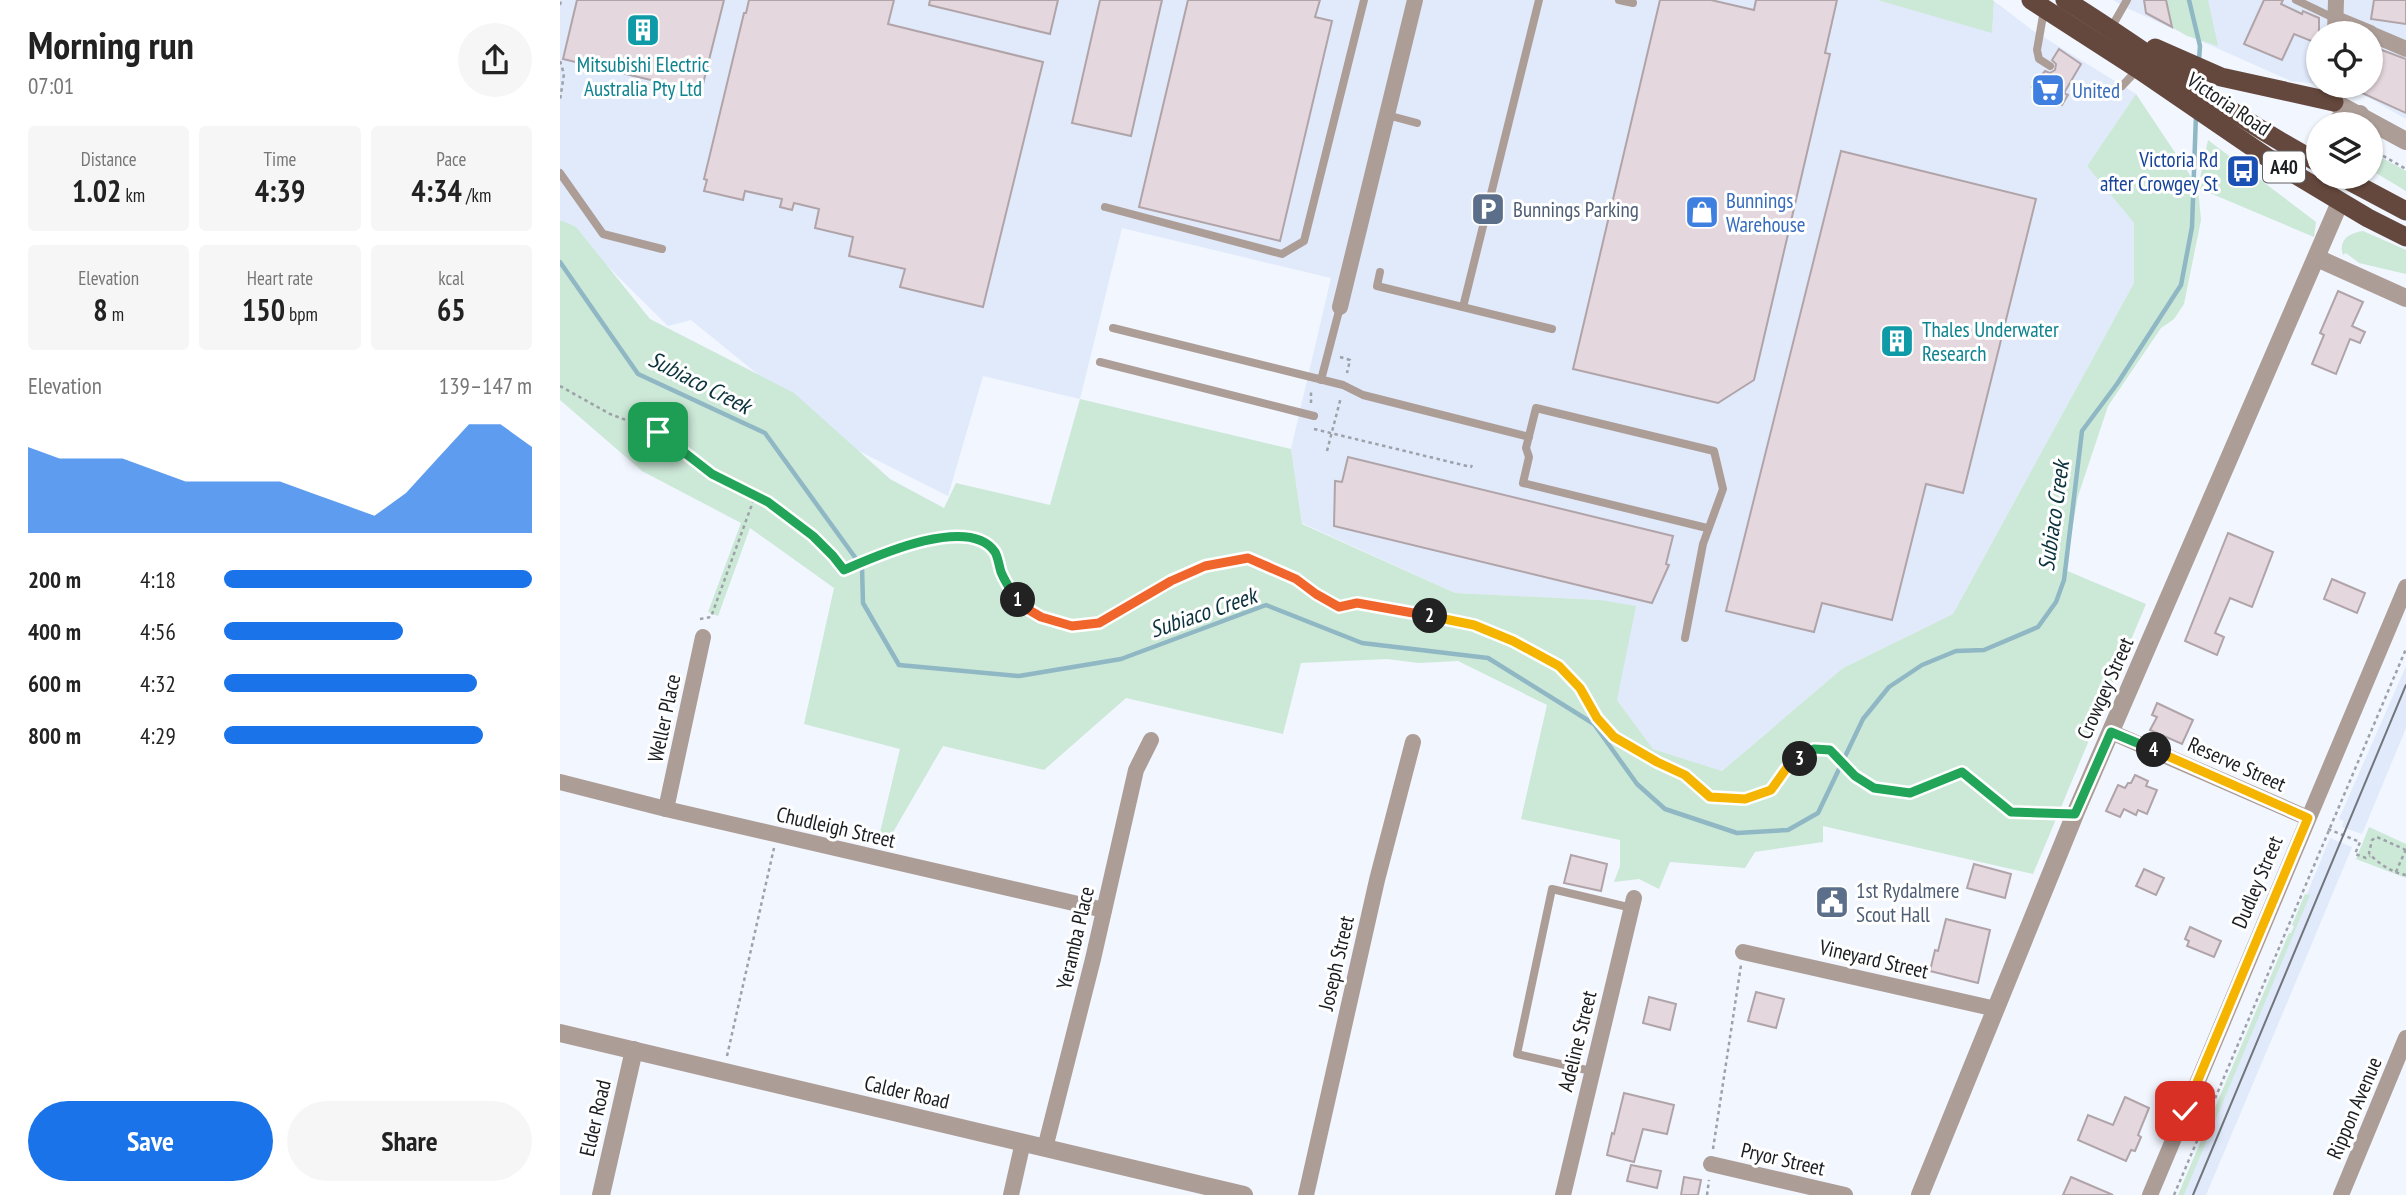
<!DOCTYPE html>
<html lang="en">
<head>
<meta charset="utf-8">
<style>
	:root { --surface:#fff; --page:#f6f6f6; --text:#222; --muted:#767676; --accent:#1a73e8 }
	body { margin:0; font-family:"PT Sans Narrow",sans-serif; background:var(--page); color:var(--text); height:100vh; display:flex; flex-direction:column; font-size:26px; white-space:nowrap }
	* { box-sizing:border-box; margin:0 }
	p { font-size:23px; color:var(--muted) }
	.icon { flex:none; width:38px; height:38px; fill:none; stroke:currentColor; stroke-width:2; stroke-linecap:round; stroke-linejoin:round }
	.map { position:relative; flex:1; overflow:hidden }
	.side { display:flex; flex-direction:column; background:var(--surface); width:560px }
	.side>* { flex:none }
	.fabs { position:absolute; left:1746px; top:21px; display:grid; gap:14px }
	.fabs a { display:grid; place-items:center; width:77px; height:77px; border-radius:50%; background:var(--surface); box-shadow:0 2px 5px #0004; font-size:35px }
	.pin { position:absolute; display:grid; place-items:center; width:60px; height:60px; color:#fff; margin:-30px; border-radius:14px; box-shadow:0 4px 10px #0006 }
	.km { position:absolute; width:35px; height:35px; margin:-18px; border-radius:50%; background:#222; color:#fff; font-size:19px; line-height:35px; text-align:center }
	.round { display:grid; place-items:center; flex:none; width:74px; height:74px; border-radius:37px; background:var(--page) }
	.summary { display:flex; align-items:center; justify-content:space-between; height:119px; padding:0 28px }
	h1 { font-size:38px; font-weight:600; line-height:52px }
	.stats { display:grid; grid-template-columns:repeat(3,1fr); gap:10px; height:119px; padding:7px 28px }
	.stats div { display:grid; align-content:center; border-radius:7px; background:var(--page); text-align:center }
	.stats b { font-size:30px; font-weight:600 }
	.stats small { font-size:19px; font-weight:400 }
	.stats p { font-size:19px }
	.chart { height:196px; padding:14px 28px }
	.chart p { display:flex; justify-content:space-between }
	.chart svg { width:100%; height:126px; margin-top:7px; fill:var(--accent); opacity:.7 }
	.button { display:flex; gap:14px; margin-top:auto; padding:14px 28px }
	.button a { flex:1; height:80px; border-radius:42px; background:var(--accent); color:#fff; font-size:28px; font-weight:600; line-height:80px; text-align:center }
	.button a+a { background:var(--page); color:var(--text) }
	ul { padding:0 28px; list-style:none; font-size:23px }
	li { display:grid; grid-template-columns:112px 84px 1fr; align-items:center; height:52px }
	li i { height:18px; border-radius:9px; background:var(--accent) }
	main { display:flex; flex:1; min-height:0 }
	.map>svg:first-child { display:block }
	.built { fill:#e0eafb }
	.green { fill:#cce8d7 }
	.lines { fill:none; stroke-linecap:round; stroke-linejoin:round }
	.stream { stroke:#8fb7c4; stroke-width:4.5 }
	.building { fill:#e4d7dd; stroke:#b0a4a9; stroke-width:2 }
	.path { stroke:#9da1a8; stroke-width:2.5; stroke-dasharray:3.5 3.5; stroke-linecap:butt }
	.service { stroke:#ad9d97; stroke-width:8 }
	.minor { stroke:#ad9d97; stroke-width:16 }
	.tertiary { stroke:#ad9d97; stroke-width:18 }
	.trunk { stroke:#65483d; stroke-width:19 }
	.tram { stroke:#72767c; stroke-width:2 }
	.split-1-casing { stroke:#fff; stroke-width:14 }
	.split-2-casing { stroke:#fff; stroke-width:14 }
	.split-3-casing { stroke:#fff; stroke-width:14 }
	.split-4-casing { stroke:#fff; stroke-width:14 }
	.split-5-casing { stroke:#fff; stroke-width:14 }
	.split-1 { stroke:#22a559; stroke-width:9 }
	.split-2 { stroke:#f0652b; stroke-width:9 }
	.split-3 { stroke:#f5b400; stroke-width:9 }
	.split-4 { stroke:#22a559; stroke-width:9 }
	.split-5 { stroke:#f5b400; stroke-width:9 }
	.labels { text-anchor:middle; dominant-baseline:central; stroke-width:6; stroke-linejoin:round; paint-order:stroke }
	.shield { fill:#fff; stroke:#5f6164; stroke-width:2 }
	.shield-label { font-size:19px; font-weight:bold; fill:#1b1d21 }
	.culture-label { font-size:21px; fill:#0d838f; stroke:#fff }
	.shop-label { font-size:21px; fill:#366cbe; stroke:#fff; text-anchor:start }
	.street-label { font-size:21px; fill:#1b1d21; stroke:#fff }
	.transit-label { font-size:21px; fill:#164399; stroke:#fff; text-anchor:end }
	.service-label { font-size:21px; fill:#4e5e75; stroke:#fff; text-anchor:start }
	.water-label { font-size:23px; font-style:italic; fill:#0c323d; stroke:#fff }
</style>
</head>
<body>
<main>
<section class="side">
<div class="summary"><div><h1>Morning run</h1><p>07:01</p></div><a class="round"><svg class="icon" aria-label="share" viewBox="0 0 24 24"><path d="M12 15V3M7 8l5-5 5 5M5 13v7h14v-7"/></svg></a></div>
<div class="stats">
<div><p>Distance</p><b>1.02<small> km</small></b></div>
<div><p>Time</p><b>4:39</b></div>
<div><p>Pace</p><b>4:34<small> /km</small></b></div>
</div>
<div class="stats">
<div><p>Elevation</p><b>8<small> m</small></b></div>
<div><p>Heart rate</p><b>150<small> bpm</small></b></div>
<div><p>kcal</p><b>65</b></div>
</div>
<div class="chart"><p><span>Elevation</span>139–147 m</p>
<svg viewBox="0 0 160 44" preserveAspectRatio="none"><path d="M0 44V14L10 18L20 18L30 18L40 22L50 26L60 26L70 26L80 26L90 30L100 34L110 38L120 30L130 18L140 6L150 6L160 14V44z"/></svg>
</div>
<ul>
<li><b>200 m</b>4:18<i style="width:100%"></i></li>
<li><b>400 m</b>4:56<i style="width:58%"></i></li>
<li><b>600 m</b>4:32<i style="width:82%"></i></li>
<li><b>800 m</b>4:29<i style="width:84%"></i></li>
</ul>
<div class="button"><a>Save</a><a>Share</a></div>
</section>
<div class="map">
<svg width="1846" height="1195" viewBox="0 0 1846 1195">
	<rect width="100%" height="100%" fill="#f1f6ff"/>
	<g class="built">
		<polygon points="0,0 1317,0 1432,32 1434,1 1472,30 1576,94 1527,166 1574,223 1574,283 1393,614 1283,668 1162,771 1093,749 1057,700 1040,600 895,593 742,523 731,449 771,278 562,228 520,399 423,376 388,496 281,442 131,320 108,326 0,219"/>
		<polygon points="1553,0 1846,0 1846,119 1794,89 1769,86 1811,86 1811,33 1759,33 1759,84 1731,81 1569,9"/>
		<polygon points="1846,666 1846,728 1802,834 1782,827 1784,821 1779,819"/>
		<polygon points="1770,838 1792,847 1740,972 1646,1195 1624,1195 1749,896 1747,894"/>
	</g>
	<g class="green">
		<polygon points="1317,0 1432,0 1434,1 1432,33"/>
		<polygon points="1606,0 1648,0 1658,46 1627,36 1612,27"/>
		<polygon points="1576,94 1638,187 1648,140 1756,222 1754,237 1638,188 1641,220 1624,304 1614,319 1601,328 1548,406 1518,496 1505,570 1586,604 1473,874 1263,826 1263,842 1195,852 1185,868 1110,862 1099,889 1079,879 1054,882 1060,866 1060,840 961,819 987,705 898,661 858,663 827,659 741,663 723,734 566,698 484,770 383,746 325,846 317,845 340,749 244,724 274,588 190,528 158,616 148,612 181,523 82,471 0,400 0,220 16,227 90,319 234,393 330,479 384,508 396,483 490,505 520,399 731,449 742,524 895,593 1040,600 1076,606 1057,700 1093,749 1162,771 1283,668 1393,614 1574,283 1574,223 1527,166"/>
		<polygon points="1817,155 1846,171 1846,191 1811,170 1811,164"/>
		<path d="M1803,231L1846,250V274L1799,263L1786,253L1783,255C1778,240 1789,233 1803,231Z"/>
		<polygon points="1809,827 1846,844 1846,878 1796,859"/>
		<polygon points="1745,894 1750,895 1624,1195 1618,1195 1729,933 1731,933 1734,926 1732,925"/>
	</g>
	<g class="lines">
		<g class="stream">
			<polyline points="1629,0 1640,46 1639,60"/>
			<polyline points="0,262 78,374 205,433 302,567 303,603 339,665 459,676 561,659 706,605 802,643 928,658 1034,724 1077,784 1105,809 1177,833 1228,830 1258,813 1303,719 1329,687 1362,665 1396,651 1424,650 1478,627 1496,602 1504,580 1522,431 1557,384 1621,285 1632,227 1636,114"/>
		</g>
	</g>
	<g class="building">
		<polygon points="17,0 164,0 141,92 3,59"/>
		<polygon points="189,0 334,0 328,24 483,62 423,307 340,287 345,269 289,256 293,237 255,228 259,209 234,203 232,210 220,207 222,199 185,191 183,200 144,191 147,180 144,179 184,13 186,13"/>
		<polygon points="370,0 498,0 490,34 369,5"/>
		<polygon points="540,0 602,0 571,136 512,123"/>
		<polygon points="628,0 760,0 755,17 772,21 720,241 579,207"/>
		<polygon points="1100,0 1151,0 1194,10 1196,0 1277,0 1265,53 1270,54 1194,380 1158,403 1013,369"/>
		<polygon points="1584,0 1606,0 1612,27 1586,13"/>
		<polygon points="1704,0 1723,0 1721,4 1742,14 1743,11 1759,18 1759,44 1734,34 1722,60 1684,44"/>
		<polygon points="1814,0 1846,0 1846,24 1811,19"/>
		<polygon points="1811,46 1846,59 1846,113 1787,86 1811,86"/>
		<polygon points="1499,49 1521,64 1504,93 1508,95 1502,105 1472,87 1485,71 1490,73 1495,70 1496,64 1492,60"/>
		<polygon points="1281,151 1476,199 1403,493 1366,484 1332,620 1262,603 1254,632 1166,611"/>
		<polygon points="1778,291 1803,302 1792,326 1805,332 1800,343 1790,339 1776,374 1752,364 1764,335 1760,333"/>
		<polygon points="788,457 1113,536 1106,564 1109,565 1092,603 774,526 775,481 782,482"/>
		<polygon points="1668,533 1713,552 1692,607 1670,598 1655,633 1664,637 1657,655 1625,641"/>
		<polygon points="1772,579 1805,593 1797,613 1764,599"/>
		<polygon points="1597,703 1633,720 1622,744 1590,730 1597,717 1592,715"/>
		<polygon points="1575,775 1588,781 1586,786 1597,790 1587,814 1578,810 1576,815 1564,809 1560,817 1546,811 1558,785 1565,788 1568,783 1571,783"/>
		<polygon points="1011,855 1047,864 1041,891 1004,883"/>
		<polygon points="1414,864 1451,874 1445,898 1407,888"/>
		<polygon points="1584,869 1604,878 1596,895 1576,886"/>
		<polygon points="1386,919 1430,930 1418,983 1370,971 1375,950 1378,951"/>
		<polygon points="1630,927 1661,941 1654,957 1627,946 1629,941 1625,939"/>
		<polygon points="1196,992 1224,999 1216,1028 1188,1021"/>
		<polygon points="1089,997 1116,1004 1110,1030 1083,1023"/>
		<polygon points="1064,1093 1114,1105 1107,1134 1083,1129 1074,1162 1047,1155 1052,1133 1054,1134"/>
		<polygon points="1565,1097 1589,1108 1578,1135 1581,1137 1575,1151 1571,1150 1566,1161 1518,1140 1528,1115 1553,1125"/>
		<polygon points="1071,1165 1101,1171 1097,1188 1067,1181"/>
		<polygon points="1124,1177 1141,1180 1138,1195 1121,1195"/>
		<polygon points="1511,1177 1553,1195 1503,1195"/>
	</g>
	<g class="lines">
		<g class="path">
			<polyline points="0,5 1,0"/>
			<polyline points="0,61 4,74 0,100"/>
			<polyline points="1811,149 1846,169"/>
			<polyline points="780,357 790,360 787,373"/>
			<polyline points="0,386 50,414 98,432 152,474 208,502 252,536 273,556 284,570 324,552 384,537 416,537 435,551 442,574 454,595 464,607 481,617 512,626 539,623 611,581 645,566 688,558 736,579 756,594 779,607 797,603 846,611 914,625 953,641 999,666 1020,688 1037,718 1054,737 1097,762 1124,775 1150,797 1185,799 1211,790 1226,769 1254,749 1270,750 1295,776 1314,788 1350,793 1402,772 1451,812 1498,813"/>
			<polyline points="751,403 751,389"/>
			<polyline points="754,429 911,467 912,465"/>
			<polyline points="767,451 781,397"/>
			<polyline points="140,619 151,617 195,496"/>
			<polyline points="1768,829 1800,842 1795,854 1806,858 1810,856"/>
			<path d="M1846,850L1817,837L1812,840L1809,853C1817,863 1833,873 1846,875"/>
			<polyline points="1836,872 1846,849"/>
			<polyline points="167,1056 214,848"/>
			<polyline points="1153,1149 1181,965"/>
			<polyline points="1147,1195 1149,1180"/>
			<polyline points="1614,1195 1846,649"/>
		</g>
		<g class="service">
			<polyline points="1059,0 1073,3"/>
			<polyline points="1736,0 1776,19"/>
			<polyline points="1484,10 1477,50 1479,59 1490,66"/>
			<polyline points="1551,28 1567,0"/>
			<polyline points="1562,86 1578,69"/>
			<polyline points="827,115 857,123"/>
			<polyline points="0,173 43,234 102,249"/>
			<polyline points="545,207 722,254 744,241 804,0"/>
			<polyline points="820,272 817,286 992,329"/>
			<polyline points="903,307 979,0"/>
			<polyline points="553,328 783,385 803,395 969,437"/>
			<polyline points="540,362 754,416"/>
			<polyline points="761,380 780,307"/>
			<polyline points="1125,638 1143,544 1163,489 1154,451 976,408 966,448 969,457 963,483 1147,528"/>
			<polyline points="1031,1071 957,1054 992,889 1072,908"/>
		</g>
		<g class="minor">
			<polyline points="1776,19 1810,33"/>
			<polyline points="1775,33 1776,0"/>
			<polyline points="1811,34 1846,49"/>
			<polyline points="1774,102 1775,86"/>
			<polyline points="780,307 855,0"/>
			<polyline points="1551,732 1748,818"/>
			<polyline points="0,782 106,809 544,910"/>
			<polyline points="106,809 143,637"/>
			<polyline points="1183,952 1436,1009"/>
			<polyline points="485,1148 533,959 576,770 591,740"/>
			<polyline points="1151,1164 1285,1195"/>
			<polyline points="451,1195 463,1142"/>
			<polyline points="746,1195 817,880 853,742"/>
			<polyline points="1003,1195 1074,898"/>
			<polyline points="1590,1195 1846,587"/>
			<polyline points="1781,1195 1846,1038"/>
		</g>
		<g class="tertiary">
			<polyline points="1774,102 1846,141"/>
			<polyline points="1774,124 1783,116 1800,114"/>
			<polyline points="1757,258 1846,298"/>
			<polyline points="0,1033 684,1195"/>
			<polyline points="41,1195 74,1050"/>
			<polyline points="1360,1195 1515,814 1780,202"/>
		</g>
		<g class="trunk">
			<polyline points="1471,0 1578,69 1711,160 1808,218 1846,237"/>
			<path d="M1505,0C1591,53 1670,116 1759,163"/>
			<polyline points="1595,48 1661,77 1774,102"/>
			<polyline points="1782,177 1846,211"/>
		</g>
		<polyline class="tram" points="1633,1195 1846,685"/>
	</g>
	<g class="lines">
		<g class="split-1-casing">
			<path id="split-1" d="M98,432L152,474L208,502L253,536L273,556L284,570C316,556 409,514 435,552C438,557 439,566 441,572C445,582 452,592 458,600"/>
		</g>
		<g class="split-2-casing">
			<polyline id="split-2" points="458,600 464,607 481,617 512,626 539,623 611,581 645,566 688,558 736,579 756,594 779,607 797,603 870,616"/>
		</g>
		<g class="split-3-casing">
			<polyline id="split-3" points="870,616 914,625 953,641 999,666 1020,688 1037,718 1054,737 1097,762 1125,775 1150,797 1185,799 1211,790 1226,769 1240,759"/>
		</g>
		<g class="split-4-casing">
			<polyline id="split-4" points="1240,759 1254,749 1270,750 1295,776 1314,788 1350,793 1402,772 1451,812 1515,814 1551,732 1594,750"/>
		</g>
		<g class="split-5-casing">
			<polyline id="split-5" points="1594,750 1748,818 1625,1111"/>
		</g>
		<use href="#split-1" class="split-1"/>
		<use href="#split-2" class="split-2"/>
		<use href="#split-3" class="split-3"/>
		<use href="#split-4" class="split-4"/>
		<use href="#split-5" class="split-5"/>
	</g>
	<defs>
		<g id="building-square" transform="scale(1.75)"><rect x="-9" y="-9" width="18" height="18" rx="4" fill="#0f9aa8" stroke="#fff"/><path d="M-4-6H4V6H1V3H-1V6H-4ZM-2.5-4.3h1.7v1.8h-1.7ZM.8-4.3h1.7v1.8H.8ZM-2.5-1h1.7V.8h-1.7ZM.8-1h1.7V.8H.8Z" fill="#fff"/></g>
		<g id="supermarket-square" transform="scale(1.75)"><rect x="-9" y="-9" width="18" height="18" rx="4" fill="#3f7fe0" stroke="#fff"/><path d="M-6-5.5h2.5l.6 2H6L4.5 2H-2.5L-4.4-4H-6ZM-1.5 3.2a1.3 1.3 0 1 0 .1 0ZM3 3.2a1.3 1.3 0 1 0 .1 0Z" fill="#fff"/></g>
		<g id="bus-square" transform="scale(1.75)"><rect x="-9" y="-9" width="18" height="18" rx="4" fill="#1a4fb4" stroke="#fff"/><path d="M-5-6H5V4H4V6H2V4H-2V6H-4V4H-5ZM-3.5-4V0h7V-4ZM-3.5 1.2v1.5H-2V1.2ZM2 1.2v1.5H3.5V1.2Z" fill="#fff"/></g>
		<g id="parking-square" transform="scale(1.75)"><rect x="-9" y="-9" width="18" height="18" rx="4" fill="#5c6f8a" stroke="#fff"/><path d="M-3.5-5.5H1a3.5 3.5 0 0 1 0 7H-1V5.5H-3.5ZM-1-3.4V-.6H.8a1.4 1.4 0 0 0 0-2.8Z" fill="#fff"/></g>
		<g id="shop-square" transform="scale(1.75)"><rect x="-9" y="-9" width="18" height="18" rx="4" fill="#3f7fe0" stroke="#fff"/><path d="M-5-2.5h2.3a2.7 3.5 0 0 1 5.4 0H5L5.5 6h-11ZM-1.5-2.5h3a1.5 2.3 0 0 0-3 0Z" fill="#fff"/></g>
		<g id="civic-square" transform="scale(1.75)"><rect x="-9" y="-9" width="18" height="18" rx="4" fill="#5c6f8a" stroke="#fff"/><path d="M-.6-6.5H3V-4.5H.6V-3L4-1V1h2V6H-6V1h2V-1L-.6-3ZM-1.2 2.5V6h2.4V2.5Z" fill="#fff"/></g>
	</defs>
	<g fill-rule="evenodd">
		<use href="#building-square" x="83" y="30"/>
		<use href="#supermarket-square" x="1488" y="90"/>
		<use href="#bus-square" x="1683" y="171"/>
		<use href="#parking-square" x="928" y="209"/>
		<use href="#shop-square" x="1142" y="212"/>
		<use href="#building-square" x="1337" y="341"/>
		<use href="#civic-square" x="1272" y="902"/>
	</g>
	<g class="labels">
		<rect class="shield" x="1703" y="151.5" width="42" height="31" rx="5"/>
		<g class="shield-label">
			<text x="1724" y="167">A40</text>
		</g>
		<g class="culture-label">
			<text x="83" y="64">Mitsubishi Electric<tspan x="83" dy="24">Australia Pty Ltd</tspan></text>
			<text x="1362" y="329" text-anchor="start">Thales Underwater<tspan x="1362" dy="24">Research</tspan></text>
		</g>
		<g class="shop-label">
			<text x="1512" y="90">United</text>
			<text x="1166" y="200">Bunnings<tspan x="1166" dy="24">Warehouse</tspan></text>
		</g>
		<g class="street-label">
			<text transform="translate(1669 104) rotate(34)">Victoria Road</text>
			<text transform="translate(1545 688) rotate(-66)">Crowgey Street</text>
			<text transform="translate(104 718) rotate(-78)">Weller Place</text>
			<text transform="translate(1677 764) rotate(24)">Reserve Street</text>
			<text transform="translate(276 827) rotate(13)">Chudleigh Street</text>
			<text transform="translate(1697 882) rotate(-67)">Dudley Street</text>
			<text transform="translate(515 938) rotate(-77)">Yeramba Place</text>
			<text transform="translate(1314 959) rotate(13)">Vineyard Street</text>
			<text transform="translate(776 963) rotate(-77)">Joseph Street</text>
			<text transform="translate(1017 1041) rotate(-76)">Adeline Street</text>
			<text transform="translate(347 1092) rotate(13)">Calder Road</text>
			<text transform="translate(1794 1108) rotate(-67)">Rippon Avenue</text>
			<text transform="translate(35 1118) rotate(-77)">Elder Road</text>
			<text transform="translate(1223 1159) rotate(13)">Pryor Street</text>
		</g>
		<g class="transit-label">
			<text x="1658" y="159">Victoria Rd<tspan x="1658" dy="24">after Crowgey St</tspan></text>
		</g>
		<g class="service-label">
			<text x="953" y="209">Bunnings Parking</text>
			<text x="1296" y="890">1st Rydalmere<tspan x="1296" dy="24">Scout Hall</tspan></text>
		</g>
		<g class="water-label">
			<text transform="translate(140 382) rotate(27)">Subiaco Creek</text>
			<text transform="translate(1493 516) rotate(-82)">Subiaco Creek</text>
			<text transform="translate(643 612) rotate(-19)">Subiaco Creek</text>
		</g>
	</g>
</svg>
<div class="fabs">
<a><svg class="icon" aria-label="locate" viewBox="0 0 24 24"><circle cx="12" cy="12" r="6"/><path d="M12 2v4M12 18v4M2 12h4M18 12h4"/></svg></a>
<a><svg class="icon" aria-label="layers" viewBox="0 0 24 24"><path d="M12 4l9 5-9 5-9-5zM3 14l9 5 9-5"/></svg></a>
</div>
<div class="pin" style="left:98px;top:432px;background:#1e9e55"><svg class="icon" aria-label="arrive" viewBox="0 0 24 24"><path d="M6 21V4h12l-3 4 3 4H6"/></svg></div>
<div class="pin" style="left:1625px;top:1111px;background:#d93025"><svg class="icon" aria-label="check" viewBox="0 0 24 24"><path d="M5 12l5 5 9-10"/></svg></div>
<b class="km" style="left:458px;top:600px">1</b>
<b class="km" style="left:870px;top:616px">2</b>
<b class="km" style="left:1240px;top:759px">3</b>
<b class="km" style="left:1594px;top:750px">4</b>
</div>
</main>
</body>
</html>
